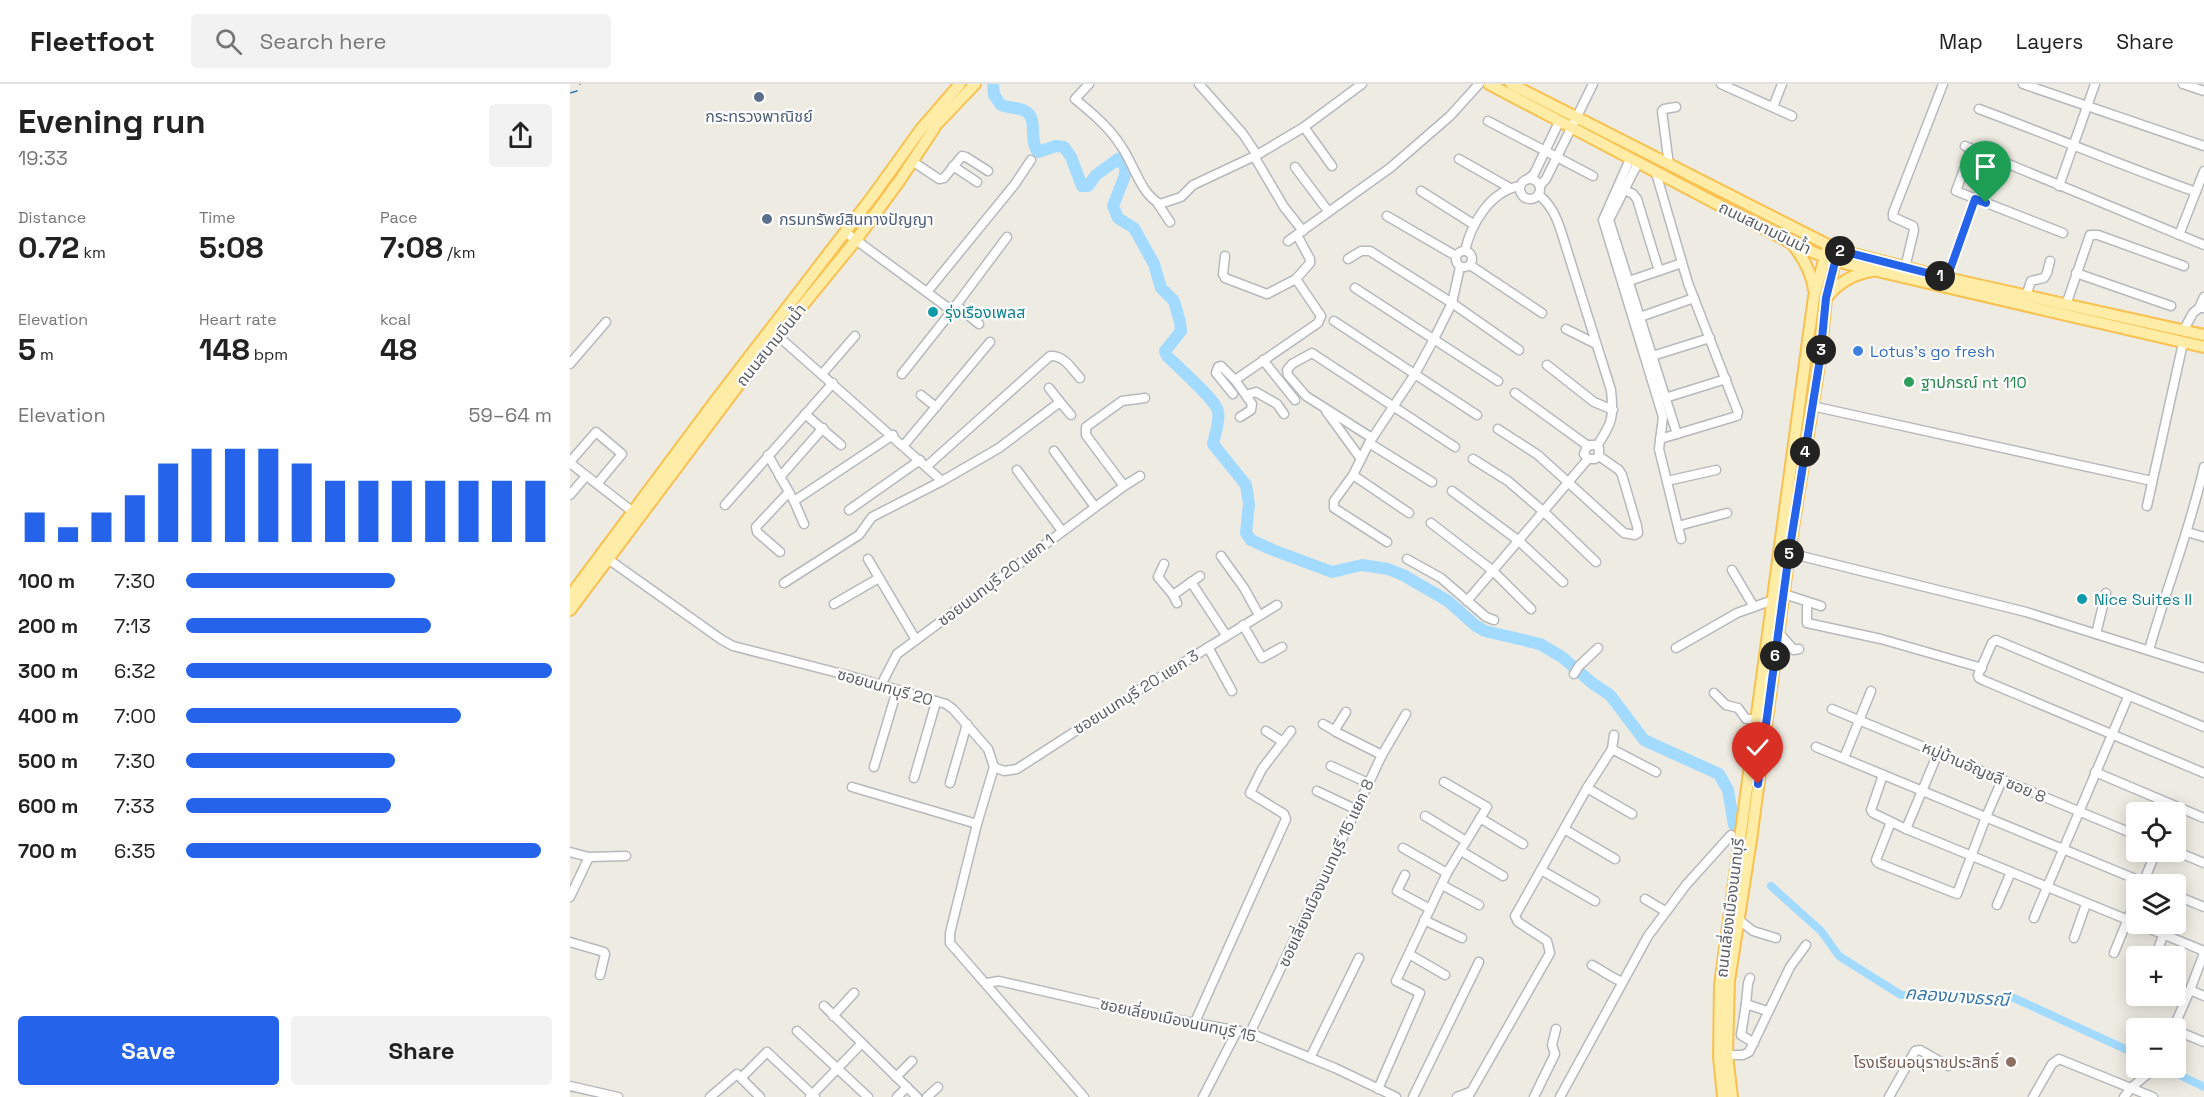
<!DOCTYPE html>
<html lang="en">
<head>
<meta charset="utf-8">
<style>
	:root { --surface:#fff; --page:#f2f2f2; --text:#222; --muted:#767676; --line:#e0e0e0; --accent:#2563eb }
	body { margin:0; font-family:"Space Grotesk","Noto Sans Thai",sans-serif; background:var(--page); color:var(--text); height:100vh; display:flex; flex-direction:column; font-size:22px; white-space:nowrap }
	* { box-sizing:border-box; margin:0 }
	p { font-size:20px; color:var(--muted) }
	.icon { flex:none; width:33px; height:33px; fill:none; stroke:currentColor; stroke-width:2; stroke-linecap:round; stroke-linejoin:round }
	.map { position:relative; flex:1; overflow:hidden }
	.side { display:flex; flex-direction:column; background:var(--surface); width:570px }
	.side>* { flex:none }
	.fabs { position:absolute; left:1556px; top:718px; display:grid; gap:12px }
	.fabs a { display:grid; place-items:center; width:60px; height:60px; border-radius:6px; background:var(--surface); box-shadow:0 3px 15px #0003; font-size:30px }
	.pin { position:absolute; display:grid; place-items:center; width:51px; height:51px; color:#fff; margin:-62px -26px; border-radius:50% 50% 50% 0; rotate:-45deg; box-shadow:0 0 6px #0007 }
	.pin .icon { rotate:45deg }
	.km { position:absolute; width:30px; height:30px; margin:-15px; border-radius:50%; background:#222; color:#fff; font-size:16px; line-height:30px; text-align:center }
	.round { display:grid; place-items:center; flex:none; width:63px; height:63px; border-radius:6px; background:var(--page) }
	.overview { display:flex; align-items:center; justify-content:space-between; height:102px; padding:0 18px }
	h1 { font-size:33px; font-weight:700; line-height:45px }
	.figures { display:grid; grid-template-columns:repeat(3,1fr); gap:9px; height:102px; padding:6px 18px }
	.figures div { display:grid; align-content:center }
	.figures b { font-size:30px; font-weight:700 }
	.figures small { font-size:16px; font-weight:400 }
	.figures p { font-size:16px }
	.chart { height:168px; padding:12px 18px }
	.chart p { display:flex; justify-content:space-between }
	.chart svg { width:100%; height:108px; margin-top:6px; stroke:var(--accent); stroke-width:6 }
	.primary-button { display:flex; gap:12px; margin-top:auto; padding:12px 18px }
	.primary-button a { flex:1; height:69px; border-radius:6px; background:var(--accent); color:#fff; font-size:24px; font-weight:700; line-height:69px; text-align:center }
	.primary-button a+a { background:var(--page); color:var(--text) }
	ul { padding:0 18px; list-style:none; font-size:20px }
	li { display:grid; grid-template-columns:96px 72px 1fr; align-items:center; height:45px }
	li i { height:15px; border-radius:8px; background:var(--accent) }
	header { display:flex; align-items:center; gap:36px; box-sizing:border-box; height:84px; padding:0 30px; background:var(--surface); border-bottom:2px solid var(--line) }
	header strong { font-size:28px }
	nav { display:flex; gap:33px; margin-inline-start:auto; font-size:21px }
	.search { width:420px; height:54px; background:var(--page); display:flex; align-items:center; gap:15px; box-sizing:border-box; padding:0 21px; border-radius:6px; color:var(--muted); font-size:22px }
	main { display:flex; flex:1; min-height:0 }
	.map>svg:first-child { display:block }
	.lines { fill:none; stroke-linecap:round; stroke-linejoin:round }
	.canal { stroke:#a2dbff; stroke-width:8 }
	.river { stroke:#a2dbff; stroke-width:12 }
	.ferry { stroke:#3777ad; stroke-width:1.5; stroke-dasharray:8 6; stroke-linecap:butt }
	.minor-casing { stroke:#b5b9bd; stroke-width:11 }
	.major-casing { stroke:#f8c151; stroke-width:14 }
	.minor { stroke:#fff; stroke-width:8 }
	.major { stroke:#ffeca7; stroke-width:10 }
	.route-casing { stroke:#fff; stroke-width:12 }
	.route { stroke:#2563eb; stroke-width:8 }
	.service-dot { fill:#5c6f8a; stroke:#fff; stroke-width:2 }
	.culture-dot { fill:#0f9aa8; stroke:#fff; stroke-width:2 }
	.shop-dot { fill:#3f7fe0; stroke:#fff; stroke-width:2 }
	.leisure-dot { fill:#2e9e5b; stroke:#fff; stroke-width:2 }
	.education-dot { fill:#8d6e63; stroke:#fff; stroke-width:2 }
	.labels { text-anchor:middle; dominant-baseline:central; stroke-width:4.5; stroke-linejoin:round; paint-order:stroke }
	.service-label { font-size:16px; fill:#4e5e75; stroke:#fff }
	.street-label { font-size:16px; fill:#5b5f64; stroke:#fff }
	.culture-label { font-size:16px; fill:#0d838f; stroke:#fff; text-anchor:start }
	.shop-label { font-size:16px; fill:#366cbe; stroke:#fff; text-anchor:start }
	.leisure-label { font-size:16px; fill:#27864d; stroke:#fff; text-anchor:start }
	.education-label { font-size:16px; fill:#785e54; stroke:#fff; text-anchor:end }
	.water-label { font-size:18px; font-style:italic; fill:#3777ad; stroke:#fff }
</style>
</head>
<body>
<header>
<strong>Fleetfoot</strong>
<div class="search"><svg class="icon" aria-label="search" viewBox="0 0 24 24"><circle cx="10" cy="10" r="6"/><path d="M15 15l6 6"/></svg>Search here</div>
<nav><a>Map</a><a>Layers</a><a>Share</a></nav>
</header>
<main>
<section class="side">
<div class="overview"><div><h1>Evening run</h1><p>19:33</p></div><a class="round"><svg class="icon" aria-label="share" viewBox="0 0 24 24"><path d="M12 15V3M7 8l5-5 5 5M5 13v7h14v-7"/></svg></a></div>
<div class="figures">
<div><p>Distance</p><b>0.72<small> km</small></b></div>
<div><p>Time</p><b>5:08</b></div>
<div><p>Pace</p><b>7:08<small> /km</small></b></div>
</div>
<div class="figures">
<div><p>Elevation</p><b>5<small> m</small></b></div>
<div><p>Heart rate</p><b>148<small> bpm</small></b></div>
<div><p>kcal</p><b>48</b></div>
</div>
<div class="chart"><p><span>Elevation</span>59–64 m</p>
<svg viewBox="0 0 160 44" preserveAspectRatio="none"><path d="M5 44V32M15 44V38M25 44V32M35 44V25M45 44V12M55 44V6M65 44V6M75 44V6M85 44V12M95 44V19M105 44V19M115 44V19M125 44V19M135 44V19M145 44V19M155 44V19"/></svg>
</div>
<ul>
<li><b>100 m</b>7:30<i style="width:57%"></i></li>
<li><b>200 m</b>7:13<i style="width:67%"></i></li>
<li><b>300 m</b>6:32<i style="width:100%"></i></li>
<li><b>400 m</b>7:00<i style="width:75%"></i></li>
<li><b>500 m</b>7:30<i style="width:57%"></i></li>
<li><b>600 m</b>7:33<i style="width:56%"></i></li>
<li><b>700 m</b>6:35<i style="width:97%"></i></li>
</ul>
<div class="primary-button"><a>Save</a><a>Share</a></div>
</section>
<div class="map">
<svg width="1634" height="1013" viewBox="0 0 1634 1013">
	<rect width="100%" height="100%" fill="#eeebe2"/>
	<g class="lines">
		<g class="canal">
			<polyline points="1201,802 1251,847 1269,872 1331,911 1444,914 1566,970"/>
			<polyline points="1595,984 1634,1003"/>
		</g>
		<path class="river" d="M423,0L424,11L431,21C438,24 448,23 455,27C469,34 458,56 468,68L486,62L494,63L501,73L512,102H518L526,91L548,75L556,83L554,94L543,122L548,134L564,144L584,180L591,204L604,217L610,238L611,247L595,267L597,272C608,283 645,315 648,327C650,338 645,350 643,360L676,401L679,420L676,449L681,456L703,466L762,488L792,481L818,485L833,491L878,517L906,542L915,547L970,560L992,573L1022,599L1040,611L1074,656L1149,690L1158,706L1164,741"/>
		<polyline class="ferry" points="0,9 7,7 10,0"/>
		<g class="minor-casing">
			<g id="minor">
				<path d="M519,0L505,15C522,29 539,43 551,62C564,80 570,109 590,120L611,113L623,101L687,71L734,43L792,0"/>
				<polyline points="629,0 673,50 687,71"/>
				<polyline points="1151,0 1222,32"/>
				<polyline points="1453,0 1634,62"/>
				<polyline points="1613,0 1634,7"/>
				<polyline points="1203,23 1212,0"/>
				<path d="M1409,25C1482,52 1553,82 1626,108"/>
				<polyline points="918,37 1023,92"/>
				<polyline points="734,43 762,82"/>
				<polyline points="1395,62 1634,161"/>
				<polyline points="684,72 714,123 733,147"/>
				<polyline points="1399,72 1386,107 1493,149"/>
				<polyline points="889,75 940,104"/>
				<polyline points="1060,75 1033,136 1093,333 1089,365 1111,455"/>
				<polyline points="342,77 369,95 374,94 392,72 396,73 418,87"/>
				<polyline points="1068,79 1039,136 1107,350"/>
				<polyline points="1099,81 1092,27 1094,25 1106,23"/>
				<polyline points="383,82 407,98"/>
				<polyline points="725,83 758,127"/>
				<polyline points="1086,89 1118,199 1168,328"/>
				<circle cx="960" cy="105" r="10"/>
				<polyline points="958,95 964,90 989,38"/>
				<polyline points="970,102 976,95 1023,0"/>
				<polyline points="1489,102 1525,0"/>
				<polyline points="1051,104 1063,110 1067,115 1089,187"/>
				<polyline points="851,107 903,140"/>
				<path d="M969,111C981,121 986,132 991,147L1041,306C1044,334 1042,339 1027,362"/>
				<polyline points="588,120 600,138"/>
				<polyline points="817,132 886,172"/>
				<polyline points="275,148 381,226"/>
				<polyline points="1609,151 1634,87"/>
				<polyline points="718,157 820,84 880,32 909,0"/>
				<circle cx="894" cy="175" r="8"/>
				<path d="M895,167C901,140 920,107 950,102"/>
				<polyline points="655,172 653,190 655,194 697,210 726,195"/>
				<polyline points="778,175 791,167 800,167 882,219 949,266"/>
				<polyline points="900,181 972,229"/>
				<polyline points="1335,184 1344,146 1343,142 1323,133 1323,129 1373,0"/>
				<polyline points="1506,189 1601,222"/>
				<polyline points="1377,194 1405,115"/>
				<polyline points="1059,197 1112,179"/>
				<polyline points="785,204 928,297"/>
				<polyline points="357,208 445,100 461,76"/>
				<polyline points="1456,212 1461,197 1474,194 1477,189 1480,177"/>
				<polyline points="386,221 409,240"/>
				<polyline points="1496,221 1520,151 1528,151 1614,182"/>
				<polyline points="1629,224 1634,213"/>
				<polyline points="1070,233 1124,214"/>
				<polyline points="764,237 907,331"/>
				<polyline points="996,245 1026,260"/>
				<polyline points="1613,247 1623,229 1629,224 1634,224"/>
				<polyline points="208,252 372,397"/>
				<polyline points="1079,273 1140,254"/>
				<polyline points="693,276 725,316"/>
				<polyline points="0,280 36,238"/>
				<polyline points="977,281 1024,318 1043,326"/>
				<polyline points="252,290 285,252"/>
				<polyline points="332,290 381,228 437,153"/>
				<polyline points="665,296 682,320 681,326 670,333"/>
				<polyline points="945,309 1018,362"/>
				<polyline points="663,310 646,289 648,283 651,282 665,296 748,239 751,232 726,195 740,179 740,175 727,151"/>
				<polyline points="351,311 366,323"/>
				<polyline points="676,311 686,308 707,320 714,330"/>
				<polyline points="1095,314 1156,295"/>
				<polyline points="490,318 501,331"/>
				<polyline points="1242,322 1582,397"/>
				<polyline points="756,327 791,375"/>
				<polyline points="235,330 271,361"/>
				<polyline points="928,345 968,371 1054,449 1065,451 1068,449 1067,442 1052,391 1049,386 1029,372"/>
				<polyline points="802,354 736,312 718,291 717,286 722,280 742,269 885,363"/>
				<polyline points="1090,355 1167,332"/>
				<polyline points="799,359 862,398"/>
				<polyline points="334,361 420,258"/>
				<polyline points="484,367 525,423"/>
				<polyline points="198,371 224,417 234,440"/>
				<polyline points="903,375 938,397 974,428 1026,478"/>
				<polyline points="0,378 26,348 52,370 27,400"/>
				<polyline points="0,379 63,428"/>
				<path d="M357,382L480,272C494,271 501,284 510,294"/>
				<polyline points="447,386 492,447"/>
				<polyline points="783,391 839,429"/>
				<polyline points="210,393 253,344"/>
				<polyline points="1097,397 1146,386"/>
				<polyline points="554,402 516,351 516,343 552,317 575,314"/>
				<polyline points="882,407 949,457 993,498"/>
				<polyline points="0,411 16,392"/>
				<polyline points="224,417 323,351"/>
				<polyline points="155,421 263,299"/>
				<polyline points="1577,422 1613,259"/>
				<polyline points="279,426 350,376"/>
				<polyline points="861,439 922,486 961,525"/>
				<polyline points="1108,442 1157,429"/>
				<polyline points="1617,448 1634,453"/>
				<polyline points="817,458 764,424 764,417 783,391 799,359 845,290 864,255 882,219 890,183"/>
				<polyline points="210,468 187,448 186,443 218,409"/>
				<polyline points="1219,469 1456,528 1634,584"/>
				<polyline points="651,472 674,504 689,531"/>
				<polyline points="38,475 152,556 163,562 280,592 376,620 383,625 418,665 424,683 407,740 380,849 380,859 514,1013"/>
				<polyline points="298,475 346,556"/>
				<polyline points="837,475 871,494 916,533 924,536"/>
				<polyline points="594,480 588,493 603,511"/>
				<polyline points="1162,486 1184,523"/>
				<polyline points="621,498 656,551"/>
				<polyline points="214,499 289,451 302,433 372,397 429,364 490,318 479,304"/>
				<polyline points="1214,510 1251,522"/>
				<polyline points="897,517 1018,375 1025,375 1029,372 1029,364 1025,361 1020,361 1016,364 1014,370 1018,375"/>
				<polyline points="607,519 603,511 630,492"/>
				<polyline points="264,520 309,494"/>
				<polyline points="1237,523 1237,539 1311,555 1412,584"/>
				<polyline points="673,541 692,574 712,563"/>
				<polyline points="1208,548 1224,566 1229,565"/>
				<polyline points="1526,550 1536,509"/>
				<polyline points="638,563 662,607"/>
				<polyline points="1106,564 1167,529 1203,516"/>
				<path d="M1579,566C1596,505 1620,446 1634,383"/>
				<polyline points="1004,590 1009,582 1028,564"/>
				<polyline points="311,601 327,570 554,402 570,392"/>
				<polyline points="1144,609 1156,621 1168,624 1176,635 1187,635"/>
				<polyline points="1262,625 1566,751"/>
				<polyline points="776,628 766,644 766,648 812,671"/>
				<polyline points="753,640 765,647"/>
				<polyline points="1634,643 1426,556 1422,559 1408,591 1409,594 1415,597 1634,689"/>
				<polyline points="696,647 713,658"/>
				<polyline points="1246,663 1580,801"/>
				<polyline points="1042,665 1044,651"/>
				<polyline points="1274,674 1301,607"/>
				<polyline points="761,682 798,699"/>
				<polyline points="304,683 327,606"/>
				<polyline points="424,683 434,687 447,685 569,606 707,521"/>
				<polyline points="1525,688 1634,734"/>
				<polyline points="1313,691 1301,726 1303,729 1336,745 1634,867"/>
				<polyline points="344,694 366,618"/>
				<polyline points="380,699 397,640"/>
				<polyline points="282,703 407,740"/>
				<polyline points="1017,704 1062,730"/>
				<polyline points="747,707 785,725"/>
				<polyline points="855,732 896,757"/>
				<polyline points="910,734 953,760"/>
				<polyline points="1321,738 1306,776 1308,779 1387,810 1416,733 1432,696"/>
				<polyline points="994,745 1045,775"/>
				<polyline points="1336,745 1368,669"/>
				<polyline points="833,764 877,789"/>
				<polyline points="891,767 933,792"/>
				<polyline points="1605,767 1634,779"/>
				<polyline points="0,768 19,773 56,772"/>
				<polyline points="971,786 1025,817"/>
				<polyline points="835,791 827,807 860,825"/>
				<polyline points="872,801 909,821"/>
				<polyline points="1572,801 1586,768"/>
				<polyline points="1605,811 1634,823"/>
				<polyline points="0,813 19,773"/>
				<polyline points="1075,815 1095,827"/>
				<polyline points="1427,821 1441,788"/>
				<polyline points="1464,834 1558,613"/>
				<polyline points="1168,835 1183,847 1206,854"/>
				<polyline points="854,836 892,854"/>
				<polyline points="1504,854 1516,820"/>
				<polyline points="0,858 34,868 35,870 30,891"/>
				<polyline points="1544,869 1566,815"/>
				<polyline points="839,870 875,891"/>
				<polyline points="1585,873 1593,852"/>
				<path d="M1022,881C1034,887 1039,893 1053,898"/>
				<polyline points="1180,894 1178,899 1176,920 1197,927"/>
				<polyline points="417,899 429,897 560,927 680,949 765,984 826,1013"/>
				<polyline points="1620,906 1634,912"/>
				<polyline points="1176,920 1171,951 1184,959"/>
				<polyline points="254,922 347,1013"/>
				<polyline points="263,932 284,909"/>
				<polyline points="625,938 716,735 714,730 680,709 692,685 721,647"/>
				<polyline points="1603,945 1620,906 1634,869"/>
				<polyline points="1605,946 1634,958"/>
				<polyline points="227,947 298,1013"/>
				<polyline points="680,949 812,671 836,630"/>
				<polyline points="1157,971 1173,971 1179,968 1220,883 1236,861"/>
				<polyline points="740,974 789,874"/>
				<polyline points="172,993 197,968 245,1013"/>
				<polyline points="326,993 342,977"/>
				<polyline points="0,1002 48,1013"/>
				<polyline points="808,1005 850,909 826,897 877,789 917,723 874,698"/>
				<polyline points="140,1013 167,990 190,1013"/>
				<polyline points="240,1013 291,960"/>
				<polyline points="327,1013 337,1003"/>
				<polyline points="357,1013 368,1003"/>
				<polyline points="633,1013 667,947"/>
				<polyline points="843,1013 909,878"/>
				<polyline points="887,1013 900,1008"/>
				<polyline points="898,1013 980,869 977,857 948,838 945,832 1017,704 1042,665 1086,688"/>
				<polyline points="964,1013 985,970 982,961 986,945"/>
				<polyline points="990,1013 1078,852 1116,801 1161,751"/>
				<polyline points="1319,1013 1345,967 1350,966 1378,982"/>
				<polyline points="1463,1013 1482,980 1489,975 1583,1013"/>
				<polyline points="1554,1013 1562,1003 1585,984"/>
			</g>
		</g>
		<g class="major-casing">
			<g id="major">
				<polyline points="919,0 1221,159 1255,173 1277,180 1634,263"/>
				<polyline points="941,0 1268,166 1377,194 1634,251"/>
				<path d="M1223,161C1234,175 1242,189 1244,206"/>
				<path d="M1257,213C1269,198 1283,190 1302,187"/>
				<polyline points="0,512 146,316 302,113 351,45 390,0"/>
				<polyline points="0,526 179,287 286,156 330,96 367,40 405,0"/>
				<polyline points="1153,1013 1149,973 1150,901 1244,213 1258,162"/>
				<polyline points="1162,1013 1157,971 1159,897 1181,756 1219,469 1250,275 1256,214 1268,166"/>
			</g>
		</g>
		<use href="#minor" class="minor"/>
		<use href="#major" class="major"/>
	</g>
	<g class="lines">
		<g class="route-casing">
			<polyline id="route" points="1188,700 1219,469 1250,275 1256,214 1268,166 1377,194 1405,115 1416,119"/>
		</g>
		<use href="#route" class="route"/>
	</g>
	<g class="service-dot">
		<circle cx="189" cy="13" r="6"/>
		<circle cx="197" cy="135" r="6"/>
	</g>
	<g class="culture-dot">
		<circle cx="363" cy="228" r="6"/>
		<circle cx="1512" cy="515" r="6"/>
	</g>
	<circle class="shop-dot" cx="1288" cy="267" r="6"/>
	<circle class="leisure-dot" cx="1339" cy="298" r="6"/>
	<circle class="education-dot" cx="1441" cy="978" r="6"/>
	<g class="labels">
		<g class="service-label">
			<text x="189" y="32">กระทรวงพาณิชย์</text>
			<text x="209" y="135" text-anchor="start">กรมทรัพย์สินทางปัญญา</text>
		</g>
		<g class="street-label">
			<text transform="translate(1195 144) rotate(26)">ถนนสนามบินน้ำ</text>
			<text transform="translate(201 261) rotate(-51)">ถนนสนามบินน้ำ</text>
			<text transform="translate(426 496) rotate(-37)">ซอยนนทบุรี 20 แยก 1</text>
			<text transform="translate(315 603) rotate(16)">ซอยนนทบุรี 20</text>
			<text transform="translate(566 608) rotate(-32)">ซอยนนทบุรี 20 แยก 3</text>
			<text transform="translate(1414 688) rotate(23)">หมู่บ้านอัญชลี ซอย 8</text>
			<text transform="translate(756 789) rotate(-65)">ซอยเลี่ยงเมืองนนทบุรี 15 แยก 8</text>
			<text transform="translate(1160 824) rotate(-83)">ถนนเลี่ยงเมืองนนทบุรี</text>
			<text transform="translate(608 936) rotate(12)">ซอยเลี่ยงเมืองนนทบุรี 15</text>
		</g>
		<g class="culture-label">
			<text x="375" y="228">รุ่งเรืองเพลส</text>
			<text x="1524" y="515">Nice Suites II</text>
		</g>
		<g class="shop-label">
			<text x="1300" y="267">Lotus's go fresh</text>
		</g>
		<g class="leisure-label">
			<text x="1351" y="298">ฐาปกรณ์ nt 110</text>
		</g>
		<g class="education-label">
			<text x="1429" y="978">โรงเรียนอนุราชประสิทธิ์</text>
		</g>
		<g class="water-label">
			<text transform="translate(1387 912) rotate(4)">คลองบางธรณี</text>
		</g>
	</g>
</svg>
<div class="fabs">
<a><svg class="icon" aria-label="locate" viewBox="0 0 24 24"><circle cx="12" cy="12" r="6"/><path d="M12 2v4M12 18v4M2 12h4M18 12h4"/></svg></a>
<a><svg class="icon" aria-label="layers" viewBox="0 0 24 24"><path d="M12 4l9 5-9 5-9-5zM3 14l9 5 9-5"/></svg></a>
<a>+</a>
<a>−</a>
</div>
<div class="pin" style="left:1416px;top:119px;background:#1e9e55"><svg class="icon" aria-label="arrive" viewBox="0 0 24 24"><path d="M6 21V4h12l-3 4 3 4H6"/></svg></div>
<div class="pin" style="left:1188px;top:700px;background:#d93025"><svg class="icon" aria-label="check" viewBox="0 0 24 24"><path d="M5 12l5 5 9-10"/></svg></div>
<b class="km" style="left:1370px;top:192px">1</b>
<b class="km" style="left:1270px;top:167px">2</b>
<b class="km" style="left:1251px;top:266px">3</b>
<b class="km" style="left:1235px;top:368px">4</b>
<b class="km" style="left:1219px;top:470px">5</b>
<b class="km" style="left:1205px;top:572px">6</b>
</div>
</main>
</body>
</html>
